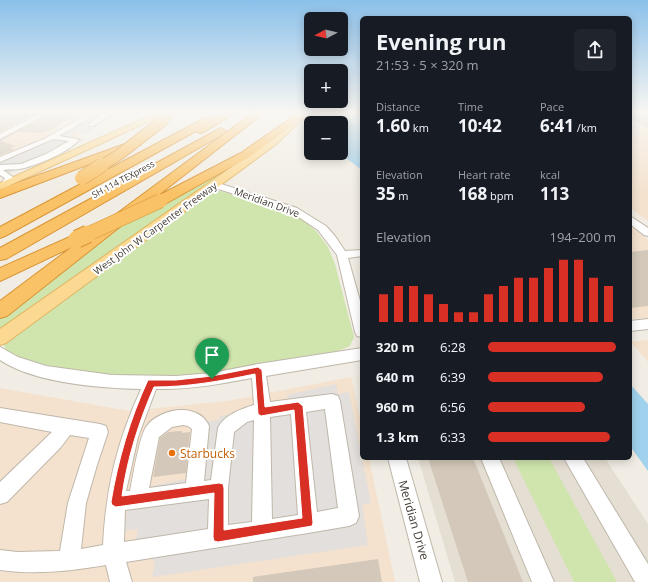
<!DOCTYPE html>
<html lang="en">
<head>
<meta charset="utf-8">
<style>
	:root { --surface:#171b24; --page:#20242c; --text:#f1f3f6; --muted:#9ea1a6; --accent:#d93025 }
	body { margin:0; font-family:"Open Sans",sans-serif; background:var(--page); color:var(--text); height:100vh; display:flex; flex-direction:column; font-size:15px; white-space:nowrap }
	* { box-sizing:border-box; margin:0 }
	p { font-size:13px; color:var(--muted) }
	.icon { flex:none; width:22px; height:22px; fill:none; stroke:currentColor; stroke-width:2; stroke-linecap:round; stroke-linejoin:round }
	.map { position:relative; flex:1; overflow:hidden }
	.side { position:absolute; left:360px; top:16px; width:272px; height:444px; display:flex; flex-direction:column; background:var(--surface); border-radius:6px; box-shadow:0 2px 10px #0003 }
	.side>* { flex:none }
	.needle { width:26px; rotate:263deg }
	.controls { position:absolute; left:304px; top:12px; display:grid; gap:8px }
	.controls a { display:grid; place-items:center; width:44px; height:44px; border-radius:6px; background:var(--surface); box-shadow:0 2px 10px #0003; font-size:20px }
	.pin { position:absolute; display:grid; place-items:center; width:34px; height:34px; color:#fff; margin:-41px -17px; border-radius:50% 50% 50% 0; rotate:-45deg; box-shadow:0 0 4px #0007 }
	.pin .icon { rotate:45deg }
	.round { display:grid; place-items:center; flex:none; width:42px; height:42px; border-radius:6px; background:var(--page) }
	.headline { display:flex; align-items:center; justify-content:space-between; height:68px; padding:0 16px }
	h1 { font-size:22px; font-weight:700; line-height:30px }
	.metrics { display:grid; grid-template-columns:repeat(3,1fr); gap:6px; height:68px; padding:4px 16px }
	.metrics div { display:grid; align-content:center }
	.metrics b { font-size:17px; font-weight:700 }
	.metrics small { font-size:11px; font-weight:400 }
	.metrics p { font-size:11px }
	.chart { height:112px; padding:8px 16px }
	.chart p { display:flex; justify-content:space-between }
	.chart svg { width:100%; height:72px; margin-top:4px; stroke:var(--accent); stroke-width:6 }
	ul { padding:0 16px; list-style:none; font-size:13px }
	li { display:grid; grid-template-columns:64px 48px 1fr; align-items:center; height:30px }
	li i { height:10px; border-radius:5px; background:var(--accent) }
	.map>svg:first-child { display:block }
	.residential { fill:#e5ded2 }
	.commercial { fill:#f4e2ce }
	.green { fill:#cfe5ad }
	.parking { fill:#e2dfdc }
	.water { fill:#a0d2ee }
	.building { fill:#d3c8b9 }
	.lines { fill:none; stroke-linecap:round; stroke-linejoin:round }
	.minor-casing { stroke:#bfb7aa; stroke-width:2 }
	.major-casing { stroke:#e0b563; stroke-width:2 }
	.highway-casing { stroke:#d99536; stroke-width:2 }
	.minor { fill:#fff; fill-rule:evenodd }
	.major { fill:#fcd992; fill-rule:evenodd }
	.highway { fill:#fac266; fill-rule:evenodd }
	.highway-bridge-far2-casing { stroke:#d99536; stroke-width:12; stroke-linecap:butt }
	.highway-bridge-far1-casing { stroke:#d99536; stroke-width:15; stroke-linecap:butt }
	.highway-bridge-casing { stroke:#d99536; stroke-width:19; stroke-linecap:butt }
	.highway-bridge-far2 { stroke:#fac266; stroke-width:10 }
	.highway-bridge-far1 { stroke:#fac266; stroke-width:14 }
	.highway-bridge { stroke:#fac266; stroke-width:17 }
	.route { fill:#d93025; stroke:#fff; fill-rule:evenodd }
	.food-dot { fill:#e8710a; stroke:#fff; stroke-width:1.5 }
	.labels { text-anchor:middle; dominant-baseline:central; stroke-width:4; stroke-linejoin:round; paint-order:stroke }
	.far-street-label { font-size:9px; fill:#433c34; stroke:#fff }
	.street-label { font-size:10px; fill:#433c34; stroke:#fff }
	.near-food-label { font-size:12px; fill:#c56008; stroke:#fff; text-anchor:start }
	.near-street-label { font-size:12px; fill:#433c34; stroke:#fff }
</style>
</head>
<body>
<div class="map">
<svg width="648" height="582" viewBox="0 0 648 582">
	<rect width="100%" height="100%" fill="#f1ede4"/>
	<polygon class="residential" points="418,458 605,458 648,524 648,582 455,582"/>
	<g class="commercial">
		<polygon points="0,112 43,113 118,112 89,132 85,132 76,137 85,139 0,177"/>
		<polygon points="630,112 648,112 648,221 630,208"/>
		<polygon points="630,225 648,240 648,318 630,319"/>
		<polygon points="648,340 648,362 631,342"/>
		<polygon points="351,377 362,426 362,458 369,458 395,582 0,582 0,388 129,411 227,401"/>
	</g>
	<g class="green">
		<polygon points="278,136 0,331 0,317 118,224"/>
		<path d="M216,190L270,204L287,211L300,217L317,232L328,247L335,264L354,337L350,346C334,354 314,354 297,357C274,362 251,368 229,371C161,382 92,378 27,360C18,357 0,353 5,340L213,191Z"/>
		<polygon points="513,458 549,458 617,582 574,582"/>
	</g>
	<g class="parking">
		<polygon points="98,113 116,114 89,132 61,136 85,139 57,153 0,177 0,161 42,143"/>
		<polygon points="336,384 338,394 349,392 371,503 362,504 368,545 152,577 155,562 136,540 138,529 124,531 131,490 202,476 208,421 219,420 220,416 288,402 287,395"/>
	</g>
	<g class="water">
		<polygon points="328,112 362,112 362,170 339,153 341,153 341,123 315,123"/>
		<polygon points="630,384 648,404 648,471 630,446"/>
	</g>
	<g class="building">
		<polygon points="0,112 39,112 0,132"/>
		<polygon points="54,112 80,112 49,131 44,131 41,133 18,132 1,141 16,146 10,148 14,150 0,155 0,140"/>
		<polygon points="630,112 642,112 648,115 648,128 630,119"/>
		<polygon points="648,250 648,306 630,308 630,252"/>
		<polygon points="182,431 182,433 190,432 186,473 153,477 160,438 168,432"/>
		<polygon points="428,458 473,458 523,582 468,582"/>
		<polygon points="378,559 382,582 253,582 253,577"/>
	</g>
	<g class="lines">
		<g class="minor-casing">
			<g id="minor">
				<polygon points="43,112 51,112 0,139 0,134"/>
				<path d="M92,112H100L59,136L77,139L79,140C69,152 34,167 19,169C14,170 9,169 3,170L13,177L12,181L7,187H1L0,185L5,178L0,175V165L21,164L46,154L69,141L53,139L0,162V157L44,139Z"/>
				<polygon points="106,112 113,113 93,126 89,126 89,124"/>
				<polygon points="215,182 297,208 326,226 335,236 345,251 362,250 362,256 348,258 362,308 362,337 357,336 355,332 337,255 318,230 291,212 212,187 211,185"/>
				<polygon points="630,216 648,228 648,236 644,235 630,224"/>
				<polygon points="648,319 648,329 630,331 630,321"/>
				<path d="M0,347L18,357L46,366L112,375L176,376L212,373L258,364L362,348V360L266,376L270,402L332,394L338,396L340,401L359,516L356,523L349,526L308,533L126,562L132,582H110L106,565C71,571 36,575 0,570V550L17,552L60,551L68,503L89,438L70,435L61,447L7,502L0,504V482L52,432L0,422V408L100,424L106,426L108,432L97,465L86,503L81,549L103,545C106,487 117,442 141,389C100,388 34,383 0,360ZM252,378L254,405C241,409 224,415 218,428L211,480L204,481L209,426C205,416 195,411 184,410C171,409 153,416 146,427C139,438 133,476 130,491H126L138,437L156,389C188,390 220,384 252,378ZM325,409L338,508L317,512L306,412ZM291,414L298,515L272,519L270,417ZM254,420L252,522L228,525V488L234,432L247,422ZM183,425L188,426L192,429L186,483L149,488L159,437L172,427ZM209,499L208,529L124,542L125,510Z"/>
				<polygon points="388,458 406,458 442,582 420,582"/>
				<polygon points="481,458 499,458 554,582 532,582"/>
				<polygon points="564,458 583,458 648,564 648,582 635,582"/>
			</g>
		</g>
		<g class="major-casing">
			<g id="major">
				<polygon points="158,112 169,112 0,190 0,183"/>
				<polygon points="301,112 310,112 275,145 6,343 0,345 0,329 269,141"/>
			</g>
		</g>
		<g class="highway-casing">
			<g id="highway">
				<polygon points="168,112 178,112 168,121 162,121 160,119"/>
				<polygon points="225,112 237,112 204,132 200,133 196,131 5,236 0,238 0,227 205,118 208,117 212,119"/>
				<polygon points="254,112 265,112 156,197 241,153 300,112 310,113 249,157 165,204 155,204 153,201 155,199 7,316 0,318 0,301 72,247 0,281 0,268 72,236 77,234 82,236 84,238"/>
				<polygon points="221,128 226,131 225,133 6,259 0,260 0,248"/>
				<polygon points="136,140 140,141 141,143 140,145 0,198 0,189"/>
			</g>
		</g>
		<use href="#minor" class="minor"/>
		<use href="#major" class="major"/>
		<use href="#highway" class="highway"/>
		<g class="highway-bridge-far2-casing">
			<polyline id="highway-bridge-far2" points="101,166 120,154 165,119"/>
		</g>
		<g class="highway-bridge-far1-casing">
			<g id="highway-bridge-far1">
				<polyline points="82,178 102,165"/>
				<polyline points="86,235 160,201"/>
			</g>
		</g>
		<g class="highway-bridge-casing">
			<polyline id="highway-bridge" points="77,239 88,234"/>
		</g>
		<use href="#highway-bridge-far2" class="highway-bridge-far2"/>
		<use href="#highway-bridge-far1" class="highway-bridge-far1"/>
		<use href="#highway-bridge" class="highway-bridge"/>
	</g>
	<linearGradient id="sky" x2="0" y2="1"><stop stop-color="#8bc0ea"/><stop offset="0.58" stop-color="#f9f7f3"/><stop offset="1" stop-color="#f9f7f3" stop-opacity="0"/></linearGradient>
	<rect width="648" height="194" fill="url(#sky)"/>
	<path class="route" d="M258,367L262,370L265,407L298,402L303,406L313,523L312,526L218,542L214,541L213,537L214,493L116,507L112,505L111,502C118,460 130,419 148,380H176L212,376ZM255,374L258,414L261,416L294,410L302,518L224,530V488L223,484L219,483L122,496C127,459 139,421 154,387C188,387 221,381 255,374Z"/>
	<circle class="food-dot" cx="172" cy="453" r="4"/>
	<g class="labels">
		<g class="far-street-label">
			<text transform="translate(123 179) rotate(-28)">SH 114 TEXpress</text>
		</g>
		<g class="street-label">
			<text transform="translate(267 202) rotate(20)">Meridian Drive</text>
			<text transform="translate(155 228) rotate(-36)">West John W Carpenter Freeway</text>
		</g>
		<g class="near-food-label">
			<text x="180" y="453">Starbucks</text>
		</g>
		<g class="near-street-label">
			<text transform="translate(414 520) rotate(74)">Meridian Drive</text>
		</g>
	</g>
</svg>
<div class="controls">
<a><svg class="needle" viewBox="-14 -14 28 28"><path d="M0-13l5 13h-10z" fill="#e53935"/><path d="M0 13l5-13h-10z" fill="#9ea1a6"/></svg></a>
<a>+</a>
<a>−</a>
</div>
<div class="pin" style="left:212px;top:379px;background:#1e9e55"><svg class="icon" aria-label="arrive" viewBox="0 0 24 24"><path d="M6 21V4h12l-3 4 3 4H6"/></svg></div>
<section class="side">
<div class="headline"><div><h1>Evening run</h1><p>21:53 · 5 × 320 m</p></div><a class="round"><svg class="icon" aria-label="share" viewBox="0 0 24 24"><path d="M12 15V3M7 8l5-5 5 5M5 13v7h14v-7"/></svg></a></div>
<div class="metrics">
<div><p>Distance</p><b>1.60<small> km</small></b></div>
<div><p>Time</p><b>10:42</b></div>
<div><p>Pace</p><b>6:41<small> /km</small></b></div>
</div>
<div class="metrics">
<div><p>Elevation</p><b>35<small> m</small></b></div>
<div><p>Heart rate</p><b>168<small> bpm</small></b></div>
<div><p>kcal</p><b>113</b></div>
</div>
<div class="chart"><p><span>Elevation</span>194–200 m</p>
<svg viewBox="0 0 160 44" preserveAspectRatio="none"><path d="M5 44V27M15 44V22M25 44V22M35 44V27M45 44V33M55 44V38M65 44V38M75 44V27M85 44V22M95 44V17M105 44V17M115 44V11M125 44V6M135 44V6M145 44V17M155 44V22"/></svg>
</div>
<ul>
<li><b>320 m</b>6:28<i style="width:100%"></i></li>
<li><b>640 m</b>6:39<i style="width:90%"></i></li>
<li><b>960 m</b>6:56<i style="width:76%"></i></li>
<li><b>1.3 km</b>6:33<i style="width:95%"></i></li>
</ul>
</section>
</div>
</body>
</html>
